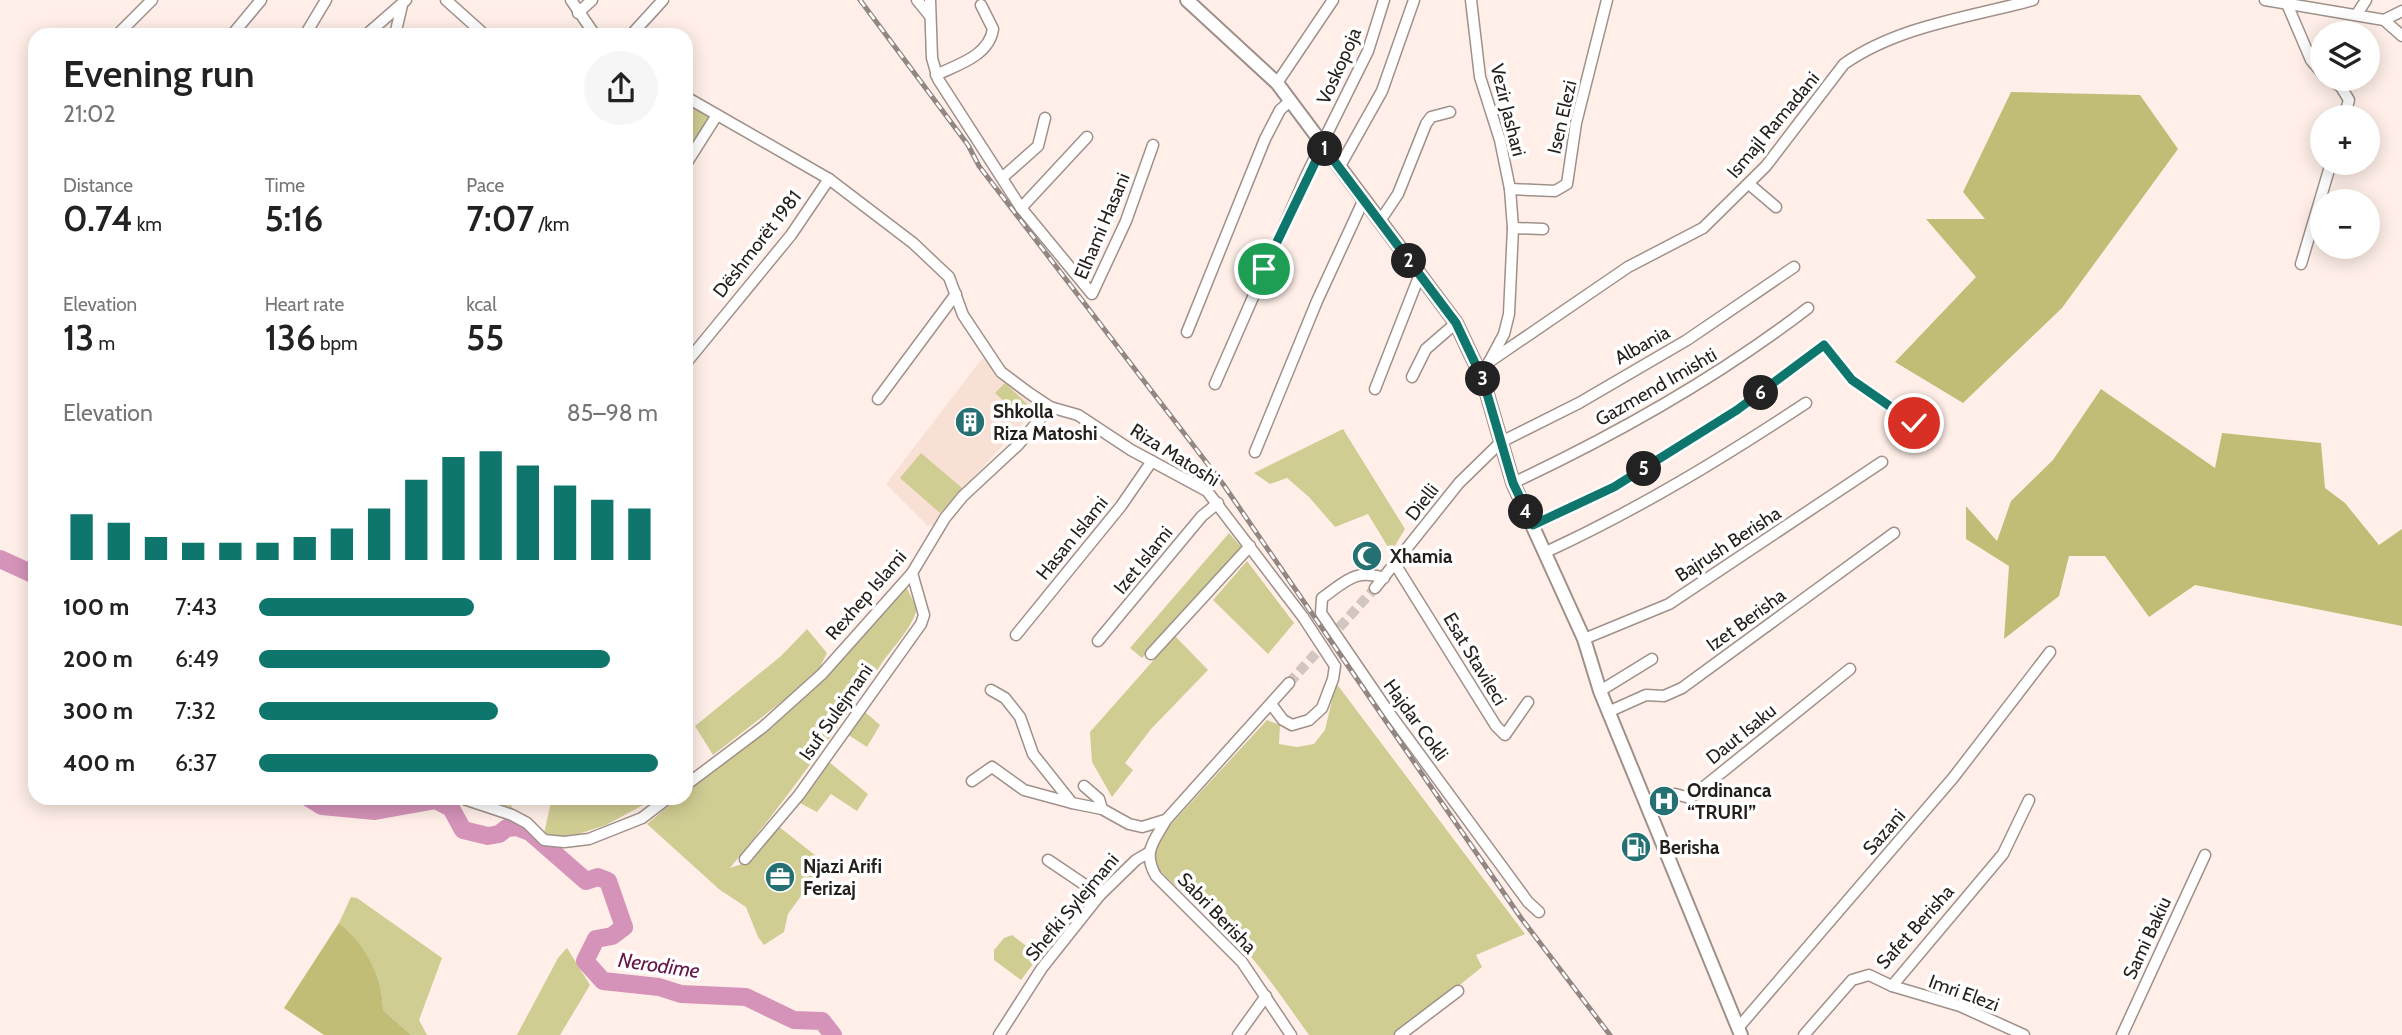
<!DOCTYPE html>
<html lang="en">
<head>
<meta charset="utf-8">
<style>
	:root { --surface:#fff; --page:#f6f6f6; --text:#222; --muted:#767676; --accent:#0f766e }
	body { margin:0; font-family:Cabin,sans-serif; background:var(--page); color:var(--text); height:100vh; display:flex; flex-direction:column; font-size:26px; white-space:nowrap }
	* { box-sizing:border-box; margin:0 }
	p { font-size:23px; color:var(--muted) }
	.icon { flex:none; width:38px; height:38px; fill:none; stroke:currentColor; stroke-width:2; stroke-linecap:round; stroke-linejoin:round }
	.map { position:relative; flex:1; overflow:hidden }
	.drawer { position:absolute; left:28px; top:28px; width:665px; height:777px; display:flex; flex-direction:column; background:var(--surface); border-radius:21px; box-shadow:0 4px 18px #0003 }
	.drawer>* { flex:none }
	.buttons { position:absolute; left:2310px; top:21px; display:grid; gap:14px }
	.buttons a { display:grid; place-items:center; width:70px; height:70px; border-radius:50%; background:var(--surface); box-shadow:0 4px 18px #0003; font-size:35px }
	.pin { position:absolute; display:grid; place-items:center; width:60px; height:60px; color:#fff; margin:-30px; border:4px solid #fff; border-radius:50%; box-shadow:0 2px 7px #0007 }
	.km { position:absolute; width:35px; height:35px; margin:-18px; border-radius:50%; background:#222; color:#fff; font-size:19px; line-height:35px; text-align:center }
	.round { display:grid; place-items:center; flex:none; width:74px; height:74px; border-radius:37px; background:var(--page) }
	.head { display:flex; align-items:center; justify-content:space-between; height:119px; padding:0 35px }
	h1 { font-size:38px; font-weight:600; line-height:52px }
	.stats { display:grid; grid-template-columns:repeat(3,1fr); gap:10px; height:119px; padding:7px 35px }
	.stats div { display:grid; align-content:center }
	.stats b { font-size:35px; font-weight:600 }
	.stats small { font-size:19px; font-weight:400 }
	.stats p { font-size:19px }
	.chart { height:196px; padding:14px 35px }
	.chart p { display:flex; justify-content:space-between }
	.chart svg { width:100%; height:126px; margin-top:7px; stroke:var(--accent); stroke-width:6 }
	ul { padding:0 35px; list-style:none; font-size:23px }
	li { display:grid; grid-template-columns:112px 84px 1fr; align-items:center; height:52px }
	li i { height:18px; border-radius:9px; background:var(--accent) }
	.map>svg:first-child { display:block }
	.built { fill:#f8e0d5 }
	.green { fill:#d0cd93 }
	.forest { fill:#c1bd76 }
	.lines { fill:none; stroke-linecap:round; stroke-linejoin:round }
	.river { stroke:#d593b9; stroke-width:18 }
	.minor-tunnel { stroke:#d3c5bf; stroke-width:10; stroke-dasharray:10 5; stroke-linecap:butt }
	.minor-casing { stroke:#9f918a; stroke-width:13 }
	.tertiary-casing { stroke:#9f918a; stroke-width:16 }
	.minor { stroke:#fff; stroke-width:10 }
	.tertiary { stroke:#fff; stroke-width:12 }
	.rail-casing { stroke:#928782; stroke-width:5 }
	.rail { stroke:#fff; stroke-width:2.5; stroke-dasharray:8; stroke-linecap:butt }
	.route-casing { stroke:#fff; stroke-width:14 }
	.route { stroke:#0f766e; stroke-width:9 }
	.labels { text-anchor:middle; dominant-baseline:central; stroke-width:7; stroke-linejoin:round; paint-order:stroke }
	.street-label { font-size:19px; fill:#251f1c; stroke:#fff }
	.poi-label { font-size:19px; font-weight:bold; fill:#251f1c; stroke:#fff; text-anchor:start }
	.water-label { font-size:21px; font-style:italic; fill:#63174a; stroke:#fff }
</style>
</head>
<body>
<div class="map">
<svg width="2402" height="1035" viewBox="0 0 2402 1035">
	<rect width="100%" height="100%" fill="#ffefe8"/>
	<polygon class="built" points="989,355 1042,402 964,488 936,525 928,526 886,484 980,361"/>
	<g class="green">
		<polygon points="686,102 718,119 686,173"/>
		<polygon points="1005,383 1032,409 1023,419 995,393"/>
		<polygon points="1343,429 1405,529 1391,552 1368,514 1335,527 1309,497 1287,478 1270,484 1254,473"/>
		<polygon points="921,453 962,488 940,513 900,478"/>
		<polygon points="1229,533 1243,549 1142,658 1130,648"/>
		<polygon points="1247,561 1294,623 1268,654 1213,600"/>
		<path d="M904,582L917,609C910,632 893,646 880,666C832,736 783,803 730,868L745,863L778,826L825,863L788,914L784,932L764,945L758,937L746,907L720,890L647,824L678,798H686V792L805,697Z"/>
		<polygon points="807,629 827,653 816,675 713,755 695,726 781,656"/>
		<polygon points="1175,636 1208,670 1151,729 1125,763 1133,770 1112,797 1092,762 1090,732"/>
		<path d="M1336,683L1525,934L1476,955L1482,967L1398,1035H1309C1281,996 1253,954 1218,921C1196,900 1170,885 1151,860L1162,834L1267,720L1280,725L1279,744L1297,747L1314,744L1325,730Z"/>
		<polygon points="864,711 880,725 867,747 847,734"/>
		<polygon points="829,762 868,794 857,811 831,794 817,812 798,802"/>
		<polygon points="478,798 506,798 514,810 497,807"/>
		<polygon points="552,798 656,798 606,825 566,838 544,833"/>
		<path d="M351,897L357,898L442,958L419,1020L427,1035H411L383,1010C383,977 364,944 339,923Z"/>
		<polygon points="1012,935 1039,956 1021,980 994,960 994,950 1004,938"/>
		<polygon points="567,948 590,985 560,1035 517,1035 558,958"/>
	</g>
	<g class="forest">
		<polygon points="2011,92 2140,95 2178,149 2062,308 1963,403 1895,362 1976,277 1926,219 1985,219 1963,192"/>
		<polygon points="2101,389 2215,468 2222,433 2321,443 2325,488 2345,503 2379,545 2402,529 2402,626 2195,585 2149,617 2105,556 2069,556 2059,596 2004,639 2009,566 1966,539 1966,506 1997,541 2011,501 2053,460"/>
		<polygon points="355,798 416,798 370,804"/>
		<path d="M339,923C365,944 383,977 383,1010L411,1035H324L284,1008Z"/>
	</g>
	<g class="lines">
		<g class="river">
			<polyline points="0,559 35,575"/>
			<polyline points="309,798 322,806 375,811 436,800 451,808 463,830 488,836 499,834 507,828 517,827 530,832 586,881 598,877 608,881 624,927 612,936 596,939 585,961 603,981 659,987 681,994 746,997 794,1020 822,1021 833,1035"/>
		</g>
		<polyline class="minor-tunnel" points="1289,683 1375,588"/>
		<g class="minor-casing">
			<g id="minor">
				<polyline points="446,0 485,35"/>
				<polyline points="571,0 595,35"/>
				<polyline points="917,0 930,16"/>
				<polyline points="930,0 932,58 938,79 1021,208 1092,294 1126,221 1153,145"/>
				<polyline points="1471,0 1480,77 1500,140 1510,189 1513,228 1509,314 1504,334 1488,364"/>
				<polyline points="2265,0 2384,20 2402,36"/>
				<polyline points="2287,4 2311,60 2322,73"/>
				<polyline points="578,13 592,0"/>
				<polyline points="2357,14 2366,0"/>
				<polyline points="2384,20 2402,11"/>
				<polyline points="117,35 152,0"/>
				<polyline points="232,35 261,0"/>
				<polyline points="305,35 326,0"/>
				<polyline points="366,35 406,0"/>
				<polyline points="395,35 402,5"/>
				<polyline points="631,35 663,0"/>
				<path d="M936,75C957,65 989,56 993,29L981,5"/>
				<polyline points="2330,79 2341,87 2349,100 2344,117"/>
				<polyline points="1277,83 1333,0"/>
				<polyline points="686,97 829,179 913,243 949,277 963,315 1001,372 1029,393 1050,407 1078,415 1131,450 1207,491 1303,617 1335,666 1333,679 1322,708 1309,720 1292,725 1283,720 1271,704"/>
				<polyline points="686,164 717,115"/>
				<polyline points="1340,166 1382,91 1414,0"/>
				<polyline points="1003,177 1038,146 1045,118"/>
				<polyline points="1749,184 1776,207"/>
				<polyline points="1510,189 1555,191 1567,184 1576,123 1607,0"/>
				<polyline points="1021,208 1087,137"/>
				<polyline points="1380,221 1398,194 1426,124 1431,117 1450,112"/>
				<polyline points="1513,228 1543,229"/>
				<polyline points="2301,264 2331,163"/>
				<polyline points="1187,332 1265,139 1280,110 1290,101"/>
				<path d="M1489,362L1628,267L1703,228L1766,166L1844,64C1898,26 1970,17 2033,0"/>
				<polyline points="686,363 791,235 829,179"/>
				<polyline points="1412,377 1426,349 1456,323"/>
				<polyline points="1215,384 1306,176 1368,51 1384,0"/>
				<polyline points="1375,389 1420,274"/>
				<polyline points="878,399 956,294"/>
				<polyline points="1255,452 1317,301 1364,199"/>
				<path d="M1513,483C1617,434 1717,378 1808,308"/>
				<polyline points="1533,525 1614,487 1737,410 1824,345 1852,380 1914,423"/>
				<path d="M1546,552C1639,509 1721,459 1806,403"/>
				<polyline points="1395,564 1496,726 1505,735 1528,702"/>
				<path d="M1384,578C1355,568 1345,582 1322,598L1321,613L1390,714L1528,902L1539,912"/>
				<polyline points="1375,588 1459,483 1501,442 1579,403 1687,340 1794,267"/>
				<polyline points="1016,635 1121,506 1152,461"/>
				<polyline points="1584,639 1669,604 1882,462"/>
				<polyline points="1098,641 1202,516 1218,503"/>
				<polyline points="1151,654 1250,546"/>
				<path d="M1289,683L1166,820C1154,841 1142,852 1156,876L1242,962L1291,1035"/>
				<polyline points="991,690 1005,698 1020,717 1033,754 1072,803 1102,809 1129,824 1142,827 1165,820"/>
				<polyline points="1600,691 1652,659"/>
				<polyline points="1608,712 1646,695 1664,696 1682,688 1894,533"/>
				<polyline points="972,781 992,767 1024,790 1072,803"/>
				<polyline points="686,785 763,727 822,674 912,573 945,518 963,496 1018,445 1050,407"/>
				<polyline points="1084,786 1099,799 1102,809"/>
				<polyline points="461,798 512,815 527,823 544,840 564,842 589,839 642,818 668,798"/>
				<polyline points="1649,809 1675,794 1690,798 1850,669"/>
				<polyline points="745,859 799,795 921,624 924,615 912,573"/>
				<polyline points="1048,860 1100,895"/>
				<polyline points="1892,986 1960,1006 2024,1035"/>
				<polyline points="1738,1028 1953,778 2050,652"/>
				<polyline points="999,1035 1042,968 1100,895 1136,860 1148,853"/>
				<polyline points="1238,1035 1266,996"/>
				<polyline points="1400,1035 1458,991"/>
				<polyline points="1804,1035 1852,980 1869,975 1892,986 2003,854 2029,800"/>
				<polyline points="2122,1035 2205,855"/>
			</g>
		</g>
		<g class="tertiary-casing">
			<polyline id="tertiary" points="1187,0 1277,83 1456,323 1483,380 1513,483 1584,639 1600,691 1741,1035"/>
		</g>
		<use href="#minor" class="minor"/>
		<use href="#tertiary" class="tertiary"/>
		<g class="rail-casing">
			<polyline id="rail" points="860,0 968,145 979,166 1223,484 1521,918 1610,1035"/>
		</g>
		<use href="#rail" class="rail"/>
	</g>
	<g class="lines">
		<g class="route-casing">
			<polyline id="route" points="1264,269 1323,146 1456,323 1483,380 1513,483 1533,525 1614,487 1737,410 1824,345 1852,380 1914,423"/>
		</g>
		<use href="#route" class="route"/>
	</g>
	<defs>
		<g id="building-disc" transform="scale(1.575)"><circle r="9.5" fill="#257073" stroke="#fff"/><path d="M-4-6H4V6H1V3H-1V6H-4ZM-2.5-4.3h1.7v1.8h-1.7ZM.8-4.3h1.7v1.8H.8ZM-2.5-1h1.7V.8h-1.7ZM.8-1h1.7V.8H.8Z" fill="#fff"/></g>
		<g id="mosque-disc" transform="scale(1.575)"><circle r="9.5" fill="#257073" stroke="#fff"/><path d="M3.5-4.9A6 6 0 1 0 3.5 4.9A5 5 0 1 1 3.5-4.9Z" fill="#fff"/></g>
		<g id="hospital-disc" transform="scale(1.575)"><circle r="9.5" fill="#257073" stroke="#fff"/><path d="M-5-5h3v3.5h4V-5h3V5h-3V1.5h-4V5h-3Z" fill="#fff"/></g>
		<g id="fuel-disc" transform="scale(1.575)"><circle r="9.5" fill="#257073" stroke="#fff"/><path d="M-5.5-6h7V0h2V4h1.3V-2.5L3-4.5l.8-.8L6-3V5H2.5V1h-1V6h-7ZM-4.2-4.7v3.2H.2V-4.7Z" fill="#fff"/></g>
		<g id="office-disc" transform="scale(1.575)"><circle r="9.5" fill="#257073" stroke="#fff"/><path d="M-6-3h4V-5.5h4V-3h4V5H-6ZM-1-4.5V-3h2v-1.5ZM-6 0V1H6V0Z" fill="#fff"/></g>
	</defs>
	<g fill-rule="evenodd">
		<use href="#building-disc" x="970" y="422"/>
		<use href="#mosque-disc" x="1367" y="556"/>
		<use href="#hospital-disc" x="1664" y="801"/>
		<use href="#fuel-disc" x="1636" y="847"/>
		<use href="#office-disc" x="780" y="877"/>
	</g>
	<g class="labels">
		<g class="street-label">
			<text transform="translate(1339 66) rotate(-66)">Voskopoja</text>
			<text transform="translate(1508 110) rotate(76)">Vezir Jashari</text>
			<text transform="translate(1562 117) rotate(-77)">Isen Elezi</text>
			<text transform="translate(1773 125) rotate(-50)">Ismajl Ramadani</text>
			<text transform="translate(1102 226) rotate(-67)">Elhami Hasani</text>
			<text transform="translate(757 244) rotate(-52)">Dëshmorët 1981</text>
			<text transform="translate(1642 345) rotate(-29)">Albania</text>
			<text transform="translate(1656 387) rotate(-30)">Gazmend Imishti</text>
			<text transform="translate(1175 455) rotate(32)">Riza Matoshi</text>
			<text transform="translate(1422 502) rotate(-52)">Dielli</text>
			<text transform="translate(1072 538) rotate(-51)">Hasan Islami</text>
			<text transform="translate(1728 544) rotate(-33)">Bajrush Berisha</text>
			<text transform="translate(1143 560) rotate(-51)">Izet Islami</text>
			<text transform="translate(866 595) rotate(-49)">Rexhep Islami</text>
			<text transform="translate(1746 620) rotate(-36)">Izet Berisha</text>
			<text transform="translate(1475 659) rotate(59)">Esat Stavileci</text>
			<text transform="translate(836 712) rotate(-55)">Isuf Sulejmani</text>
			<text transform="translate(1416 720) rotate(54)">Hajdar Cokli</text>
			<text transform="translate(1741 734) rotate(-39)">Daut Isaku</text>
			<text transform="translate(1884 832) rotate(-49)">Sazani</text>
			<text transform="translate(1072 907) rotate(-50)">Shefki Sylejmani</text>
			<text transform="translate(1217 913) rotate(46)">Sabri Berisha</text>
			<text transform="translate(1915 927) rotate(-48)">Safet Berisha</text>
			<text transform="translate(2147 938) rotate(-65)">Sami Bakiu</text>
			<text transform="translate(1964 993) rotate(20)">Imri Elezi</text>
		</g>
		<g class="poi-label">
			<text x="993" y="411">Shkolla<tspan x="993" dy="22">Riza Matoshi</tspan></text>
			<text x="1390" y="556">Xhamia</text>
			<text x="1687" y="790">Ordinanca<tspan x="1687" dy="22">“TRURI”</tspan></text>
			<text x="1659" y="847">Berisha</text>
			<text x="803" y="866">Njazi Arifi<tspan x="803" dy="22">Ferizaj</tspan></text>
		</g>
		<g class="water-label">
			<text transform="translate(659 965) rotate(8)">Nerodime</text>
		</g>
	</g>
</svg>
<div class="buttons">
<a><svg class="icon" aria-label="layers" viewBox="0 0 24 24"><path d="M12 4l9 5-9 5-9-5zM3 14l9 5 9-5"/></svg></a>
<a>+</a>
<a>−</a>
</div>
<div class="pin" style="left:1264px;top:269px;background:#1e9e55"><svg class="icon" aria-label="arrive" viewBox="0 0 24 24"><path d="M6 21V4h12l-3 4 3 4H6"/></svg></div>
<div class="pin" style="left:1914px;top:423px;background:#d93025"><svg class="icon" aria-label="check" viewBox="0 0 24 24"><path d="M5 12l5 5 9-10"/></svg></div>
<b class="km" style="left:1325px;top:149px">1</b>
<b class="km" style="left:1409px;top:261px">2</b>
<b class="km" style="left:1483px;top:379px">3</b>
<b class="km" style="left:1526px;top:512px">4</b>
<b class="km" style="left:1644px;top:469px">5</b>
<b class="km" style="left:1761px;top:393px">6</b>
<section class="drawer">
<div class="head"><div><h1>Evening run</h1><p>21:02</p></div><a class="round"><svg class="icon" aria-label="share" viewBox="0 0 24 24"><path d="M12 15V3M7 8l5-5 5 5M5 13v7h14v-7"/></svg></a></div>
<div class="stats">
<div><p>Distance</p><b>0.74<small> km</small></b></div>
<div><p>Time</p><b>5:16</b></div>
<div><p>Pace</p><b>7:07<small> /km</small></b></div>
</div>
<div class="stats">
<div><p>Elevation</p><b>13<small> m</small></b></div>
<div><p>Heart rate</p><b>136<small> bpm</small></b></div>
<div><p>kcal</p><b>55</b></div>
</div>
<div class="chart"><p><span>Elevation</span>85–98 m</p>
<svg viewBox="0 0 160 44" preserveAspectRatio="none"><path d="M5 44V28M15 44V31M25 44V36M35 44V38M45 44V38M55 44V38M65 44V36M75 44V33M85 44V26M95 44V16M105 44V8M115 44V6M125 44V11M135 44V18M145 44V23M155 44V26"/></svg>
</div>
<ul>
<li><b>100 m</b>7:43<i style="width:54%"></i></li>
<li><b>200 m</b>6:49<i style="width:88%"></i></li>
<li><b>300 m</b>7:32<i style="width:60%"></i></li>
<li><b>400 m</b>6:37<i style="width:100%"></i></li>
</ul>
</section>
</div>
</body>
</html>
